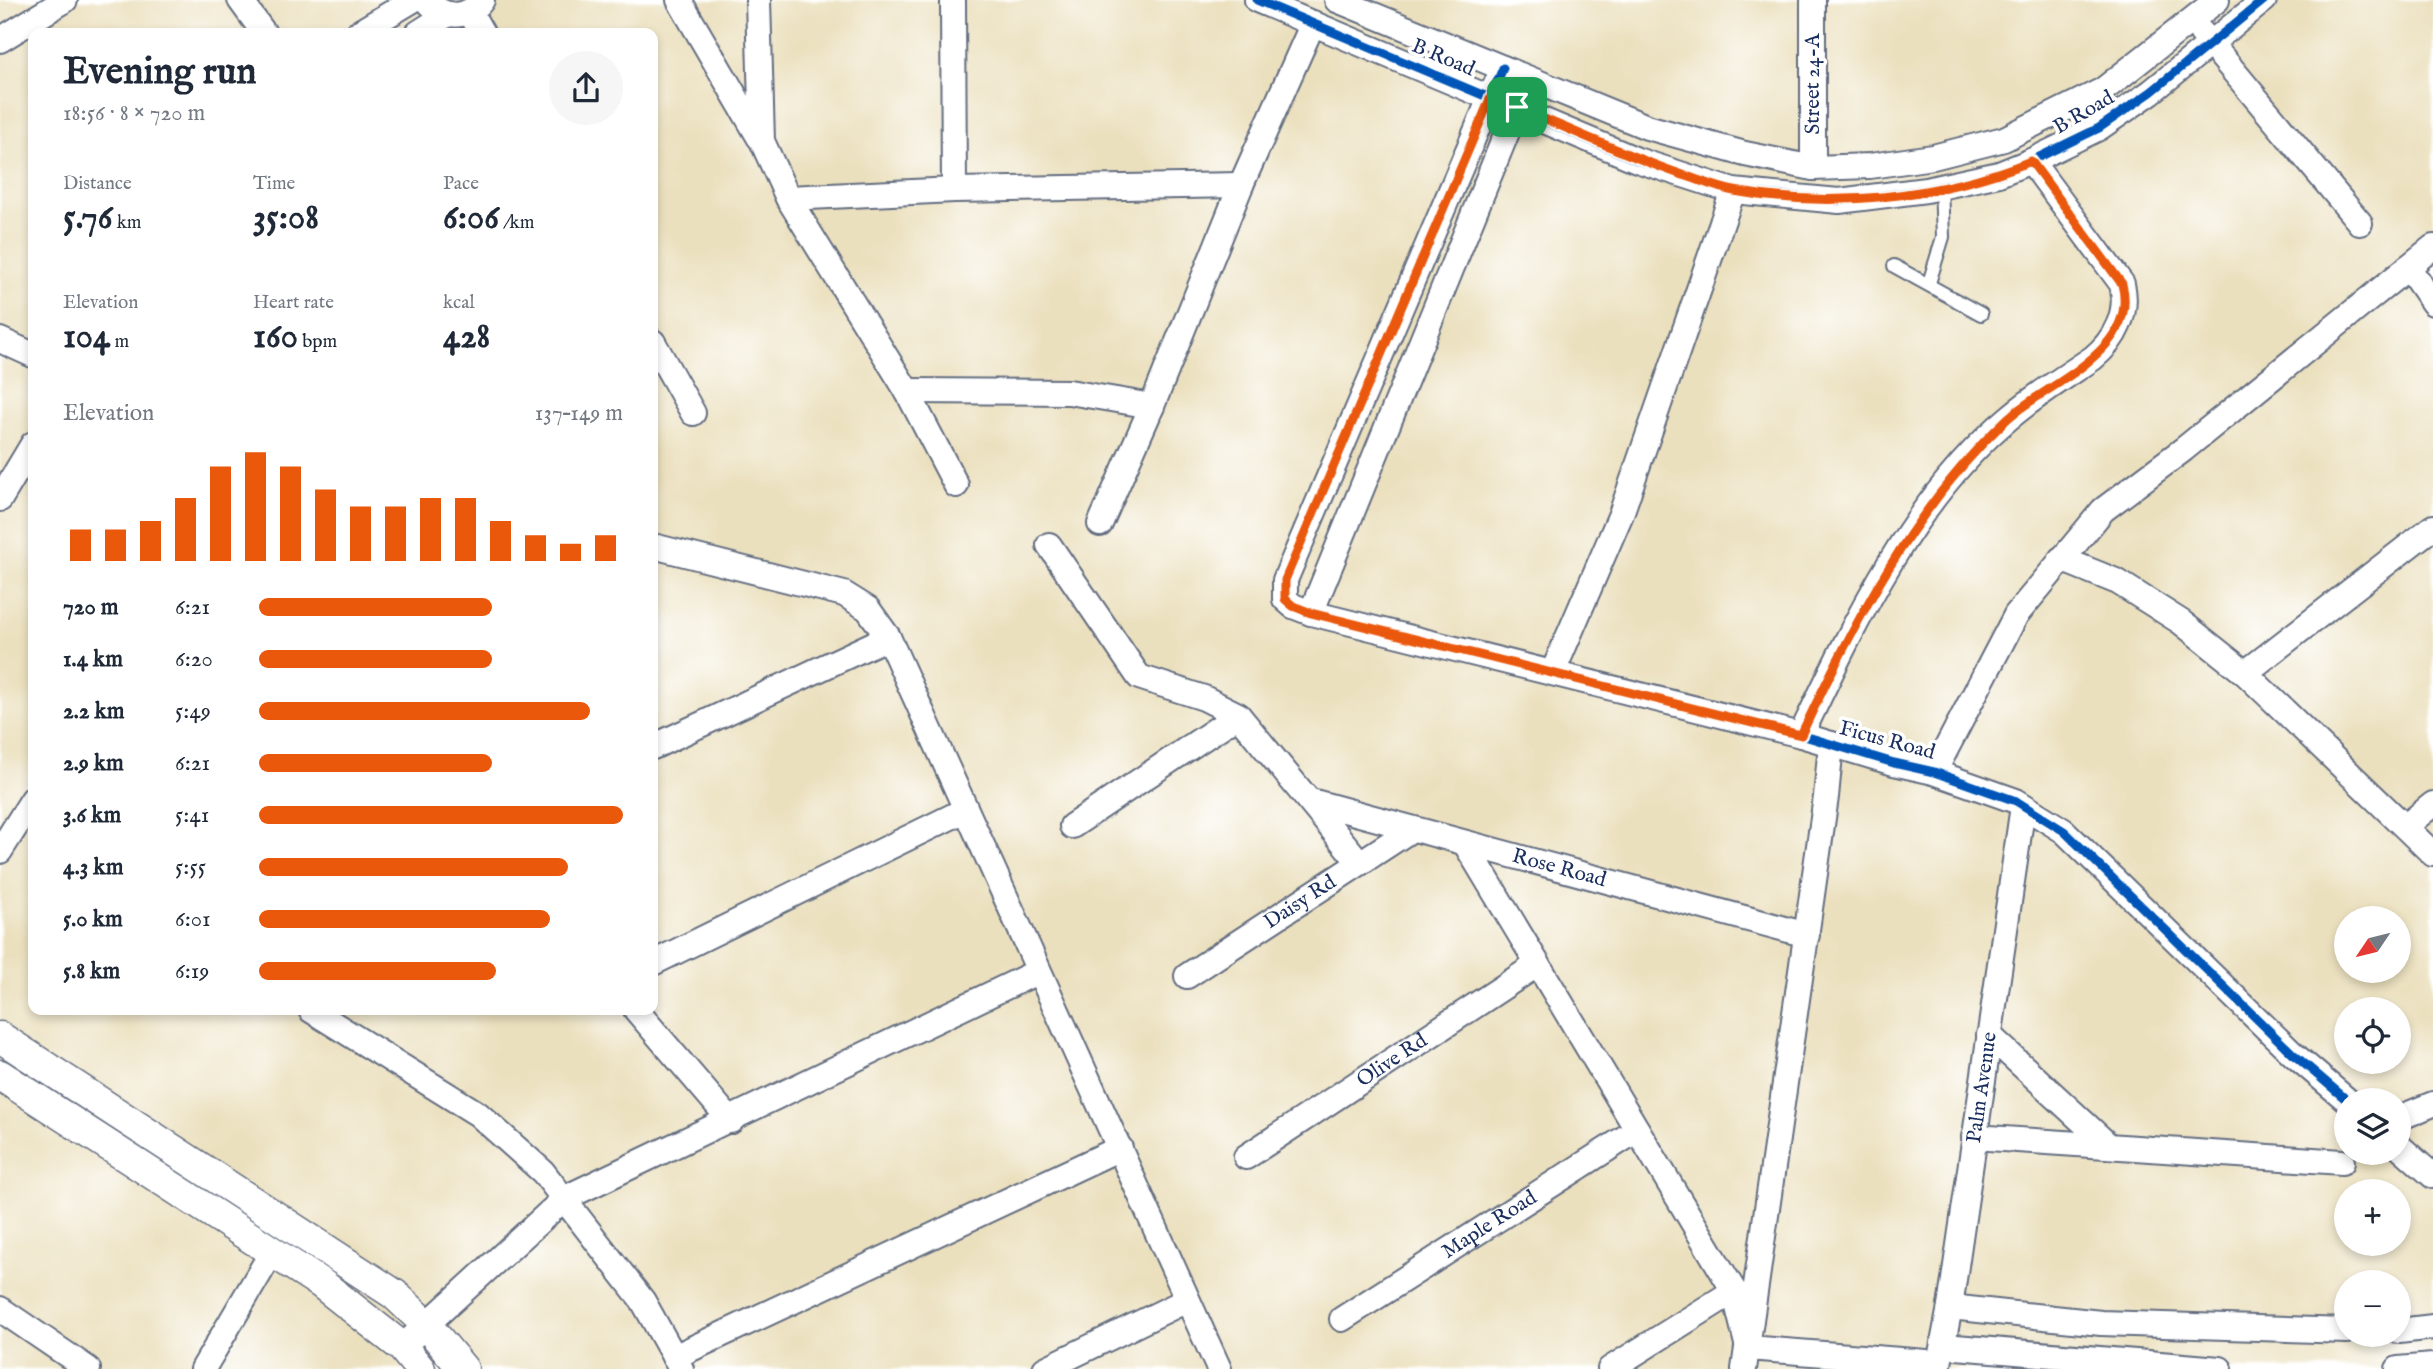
<!DOCTYPE html>
<html lang="en">
<head>
<meta charset="utf-8">
<style>
	:root { --surface:#fff; --page:#f6f6f7; --text:#1f2937; --muted:#747a83; --accent:#ea580c }
	body { margin:0; font-family:"IM FELL English",serif; background:var(--page); color:var(--text); height:100vh; display:flex; flex-direction:column; font-size:26px; white-space:nowrap }
	* { box-sizing:border-box; margin:0 }
	p { font-size:23px; color:var(--muted) }
	.icon { flex:none; width:38px; height:38px; fill:none; stroke:currentColor; stroke-width:2; stroke-linecap:round; stroke-linejoin:round }
	.map { position:relative; flex:1; overflow:hidden }
	.drawer { position:absolute; left:28px; top:28px; width:630px; height:987px; display:flex; flex-direction:column; background:var(--surface); border-radius:14px; box-shadow:0 4px 10px #0003 }
	.drawer>* { flex:none }
	.needle { width:46px; rotate:235deg }
	.tools { position:absolute; left:2334px; top:906px; display:grid; gap:14px }
	.tools a { display:grid; place-items:center; width:77px; height:77px; border-radius:50%; background:var(--surface); box-shadow:0 4px 10px #0003; font-size:35px }
	.pin { position:absolute; display:grid; place-items:center; width:60px; height:60px; color:#fff; margin:-30px; border-radius:14px; box-shadow:0 4px 10px #0006 }
	.round { display:grid; place-items:center; flex:none; width:74px; height:74px; border-radius:37px; background:var(--page) }
	.headline { display:flex; align-items:center; justify-content:space-between; height:119px; padding:0 35px }
	h1 { font-size:38px; font-weight:700; line-height:52px }
	.stats { display:grid; grid-template-columns:repeat(3,1fr); gap:10px; height:119px; padding:7px 35px }
	.stats div { display:grid; align-content:center }
	.stats b { font-size:35px; font-weight:700 }
	.stats small { font-size:19px; font-weight:400 }
	.stats p { font-size:19px }
	.chart { height:196px; padding:14px 35px }
	.chart p { display:flex; justify-content:space-between }
	.chart svg { width:100%; height:126px; margin-top:7px; stroke:var(--accent); stroke-width:6 }
	ul { padding:0 35px; list-style:none; font-size:23px }
	li { display:grid; grid-template-columns:112px 84px 1fr; align-items:center; height:52px }
	li i { height:18px; border-radius:9px; background:var(--accent) }
	.map>svg:first-child { display:block }
	.lines { fill:none; stroke-linecap:round; stroke-linejoin:round }
	.service-casing { stroke:#646d80; stroke-width:16 }
	.minor-casing { stroke:#646d80; stroke-width:28 }
	.tertiary-casing { stroke:#646d80; stroke-width:33 }
	.service { stroke:#fff; stroke-width:12 }
	.minor { stroke:#fff; stroke-width:24 }
	.tertiary { stroke:#fff; stroke-width:30 }
	.cycleway-casing { stroke:#fff; stroke-width:13 }
	.cycleway { stroke:#0057b8; stroke-width:9 }
	.route-casing { stroke:#fff; stroke-width:14 }
	.route { stroke:#ea580c; stroke-width:9 }
	.labels { text-anchor:middle; dominant-baseline:central; stroke-width:7; stroke-linejoin:round; paint-order:stroke }
	.street-label { font-size:21px; fill:#1b2f5e; stroke:#fff }
</style>
</head>
<body>
<div class="map">
<svg width="2433" height="1369" viewBox="0 0 2433 1369">
	<rect width="100%" height="100%" fill="#fff"/>
	<filter id="ink" filterUnits="userSpaceOnUse"><feTurbulence type="fractalNoise" baseFrequency=".0143" numOctaves="2"/><feDisplacementMap in="SourceGraphic" scale="14" xChannelSelector="R" yChannelSelector="G"/><feConvolveMatrix kernelMatrix="1 2 1 2 8 2 1 2 1" color-interpolation-filters="sRGB"/></filter>
	<filter id="wash" filterUnits="userSpaceOnUse"><feTurbulence type="fractalNoise" baseFrequency=".00686" numOctaves="4" result="noise"/><feDisplacementMap in="SourceGraphic" scale="28" xChannelSelector="R" yChannelSelector="G"/><feGaussianBlur stdDeviation="1.57" result="paint"/><feColorMatrix in="noise" values="0 0 0 0 0 0 0 0 0 0 0 0 0 0 0 0 0 1.4 0 .05"/><feComposite in="paint" operator="in"/></filter>
	<g filter="url(#wash)">
		<rect width="100%" height="100%" fill="#ebe0be"/>
	</g>
	<g filter="url(#ink)">
		<g class="lines">
			<g class="service-casing">
				<g id="service">
					<polyline points="1894,266 1981,314"/>
					<polyline points="1929,283 1943,237 1941,187"/>
				</g>
			</g>
			<g class="minor-casing">
				<g id="minor">
					<polyline points="240,0 264,33"/>
					<path d="M427,0C442,19 468,20 482,0"/>
					<polyline points="679,0 759,137"/>
					<polyline points="758,0 762,141 788,198 907,391 956,485"/>
					<polyline points="953,0 954,190"/>
					<polyline points="1257,0 1637,160 1733,191 1839,201 1926,190 1999,174 2031,161 2099,128 2151,92 2264,0"/>
					<polyline points="1337,0 1647,127 1745,154 1813,168 1870,166 1933,157 2004,139 2103,90 2217,0"/>
					<polyline points="1813,0 1813,168"/>
					<polyline points="470,12 482,33"/>
					<polyline points="2201,32 2360,223"/>
					<polyline points="358,33 413,0"/>
					<polyline points="418,33 448,14"/>
					<polyline points="0,40 65,0"/>
					<polyline points="1503,68 1285,580 1285,599 1293,606 1311,613 1801,735 1894,763 1934,772 2016,801 2064,831 2293,1054 2348,1101"/>
					<polyline points="788,198 954,190 1241,185"/>
					<polyline points="2408,267 2433,303"/>
					<polyline points="0,340 33,355"/>
					<polyline points="653,342 693,413"/>
					<polyline points="907,391 1069,392 1152,406"/>
					<polyline points="0,499 33,444"/>
					<polyline points="1100,524 1152,406 1241,185 1313,23"/>
					<polyline points="1049,545 1139,677 1204,698 1238,715"/>
					<polyline points="653,546 844,594 868,609 888,637 1219,1369"/>
					<polyline points="2061,559 2118,582 2181,622 2245,673 2433,854"/>
					<polyline points="1311,613 1523,93"/>
					<polyline points="1553,672 1621,514 1733,191"/>
					<polyline points="2245,673 2433,527"/>
					<path d="M1801,735C1854,624 1913,497 2010,417C2036,395 2065,377 2093,358C2115,340 2129,313 2122,284L2031,161"/>
					<polyline points="653,747 888,637"/>
					<polyline points="1934,772 2016,615 2103,510 2184,449 2433,247"/>
					<path id="s1" d="M1311,801L1807,935"/>
					<polyline points="1072,826 1238,715 1360,863"/>
					<polyline points="2406,826 2433,804"/>
					<polyline points="1465,843 1734,1291 1748,1348 1939,1363"/>
					<polyline points="0,851 33,799"/>
					<polyline points="653,963 965,810"/>
					<path id="s2" d="M1187,976L1412,829"/>
					<polyline points="311,1010 478,1114 543,1172 643,1301 681,1369"/>
					<polyline points="636,1010 731,1121"/>
					<polyline points="1989,1035 2109,1146"/>
					<polyline points="2399,1118 2433,1104"/>
					<polyline points="1974,1137 2342,1162"/>
					<polyline points="2399,1146 2433,1176"/>
					<path id="s3" d="M1246,1157L1538,964"/>
					<polyline points="1950,1307 2101,1323 2347,1331"/>
					<polyline points="0,1309 88,1369"/>
					<path id="s4" d="M1342,1319L1637,1130"/>
					<polyline points="2399,1331 2433,1327"/>
					<polyline points="1944,1346 2220,1369"/>
					<polyline points="402,1347 565,1198 1037,972"/>
					<polyline points="674,1357 1120,1148"/>
					<polyline points="203,1369 272,1252"/>
					<polyline points="1045,1369 1187,1300"/>
					<polyline points="1610,1369 1734,1291"/>
					<polyline points="1744,1369 1826,797 1831,744"/>
					<path id="s5" d="M1938,1369L1950,1307L2023,806"/>
					<polyline points="2398,1369 2433,1366"/>
				</g>
			</g>
			<g class="tertiary-casing">
				<g id="tertiary">
					<polyline points="0,1037 394,1294 425,1323 463,1369"/>
					<polyline points="0,1075 322,1284 402,1347 420,1369"/>
				</g>
			</g>
			<use href="#service" class="service"/>
			<use href="#minor" class="minor"/>
			<use href="#tertiary" class="tertiary"/>
			<g class="cycleway-casing">
				<g id="cycleway">
					<polyline points="1257,0 1637,160 1733,191 1839,201 1926,190 1999,174 2031,161 2099,128 2151,92 2264,0"/>
					<polyline points="1503,68 1285,580 1285,599 1293,606 1311,613 1801,735 1894,763 1934,772 2016,801 2064,831 2293,1054 2348,1101"/>
				</g>
			</g>
			<use href="#cycleway" class="cycleway"/>
		</g>
	</g>
	<g class="lines" filter="url(#ink)">
		<g class="route-casing">
			<path id="route" d="M1491,97C1556,122 1618,153 1683,175C1700,180 1717,188 1734,191C1831,209 1940,198 2031,161L2122,284C2140,352 2046,383 2006,420C1913,508 1855,621 1801,735L1311,613L1293,606L1285,599V580Z"/>
		</g>
		<use href="#route" class="route"/>
	</g>
	<g class="labels">
		<g class="street-label">
			<text transform="translate(1443 58) rotate(23)">B Road</text>
			<text transform="translate(1813 84) rotate(-90)">Street 24-A</text>
			<text transform="translate(2084 113) rotate(-30)">B Road</text>
			<text transform="translate(1887 741) rotate(15)">Ficus Road</text>
			<text stroke="none"><textPath href="#s1" startOffset="257">Rose Road</textPath></text>
			<text stroke="none"><textPath href="#s2" startOffset="135">Daisy Rd</textPath></text>
			<text stroke="none"><textPath href="#s3" startOffset="175">Olive Rd</textPath></text>
			<text stroke="none"><textPath href="#s5" startOffset="285">Palm Avenue</textPath></text>
			<text stroke="none"><textPath href="#s4" startOffset="175">Maple Road</textPath></text>
		</g>
	</g>
</svg>
<div class="tools">
<a><svg class="needle" viewBox="-14 -14 28 28"><path d="M0-13l5 13h-10z" fill="#e53935"/><path d="M0 13l5-13h-10z" fill="#747a83"/></svg></a>
<a><svg class="icon" aria-label="locate" viewBox="0 0 24 24"><circle cx="12" cy="12" r="6"/><path d="M12 2v4M12 18v4M2 12h4M18 12h4"/></svg></a>
<a><svg class="icon" aria-label="layers" viewBox="0 0 24 24"><path d="M12 4l9 5-9 5-9-5zM3 14l9 5 9-5"/></svg></a>
<a>+</a>
<a>−</a>
</div>
<div class="pin" style="left:1517px;top:107px;background:#1e9e55"><svg class="icon" aria-label="arrive" viewBox="0 0 24 24"><path d="M6 21V4h12l-3 4 3 4H6"/></svg></div>
<section class="drawer">
<div class="headline"><div><h1>Evening run</h1><p>18:56 · 8 × 720 m</p></div><a class="round"><svg class="icon" aria-label="share" viewBox="0 0 24 24"><path d="M12 15V3M7 8l5-5 5 5M5 13v7h14v-7"/></svg></a></div>
<div class="stats">
<div><p>Distance</p><b>5.76<small> km</small></b></div>
<div><p>Time</p><b>35:08</b></div>
<div><p>Pace</p><b>6:06<small> /km</small></b></div>
</div>
<div class="stats">
<div><p>Elevation</p><b>104<small> m</small></b></div>
<div><p>Heart rate</p><b>160<small> bpm</small></b></div>
<div><p>kcal</p><b>428</b></div>
</div>
<div class="chart"><p><span>Elevation</span>137–149 m</p>
<svg viewBox="0 0 160 44" preserveAspectRatio="none"><path d="M5 44V33M15 44V33M25 44V30M35 44V22M45 44V11M55 44V6M65 44V11M75 44V19M85 44V25M95 44V25M105 44V22M115 44V22M125 44V30M135 44V35M145 44V38M155 44V35"/></svg>
</div>
<ul>
<li><b>720 m</b>6:21<i style="width:64%"></i></li>
<li><b>1.4 km</b>6:20<i style="width:64%"></i></li>
<li><b>2.2 km</b>5:49<i style="width:91%"></i></li>
<li><b>2.9 km</b>6:21<i style="width:64%"></i></li>
<li><b>3.6 km</b>5:41<i style="width:100%"></i></li>
<li><b>4.3 km</b>5:55<i style="width:85%"></i></li>
<li><b>5.0 km</b>6:01<i style="width:80%"></i></li>
<li><b>5.8 km</b>6:19<i style="width:65%"></i></li>
</ul>
</section>
</div>
</body>
</html>
